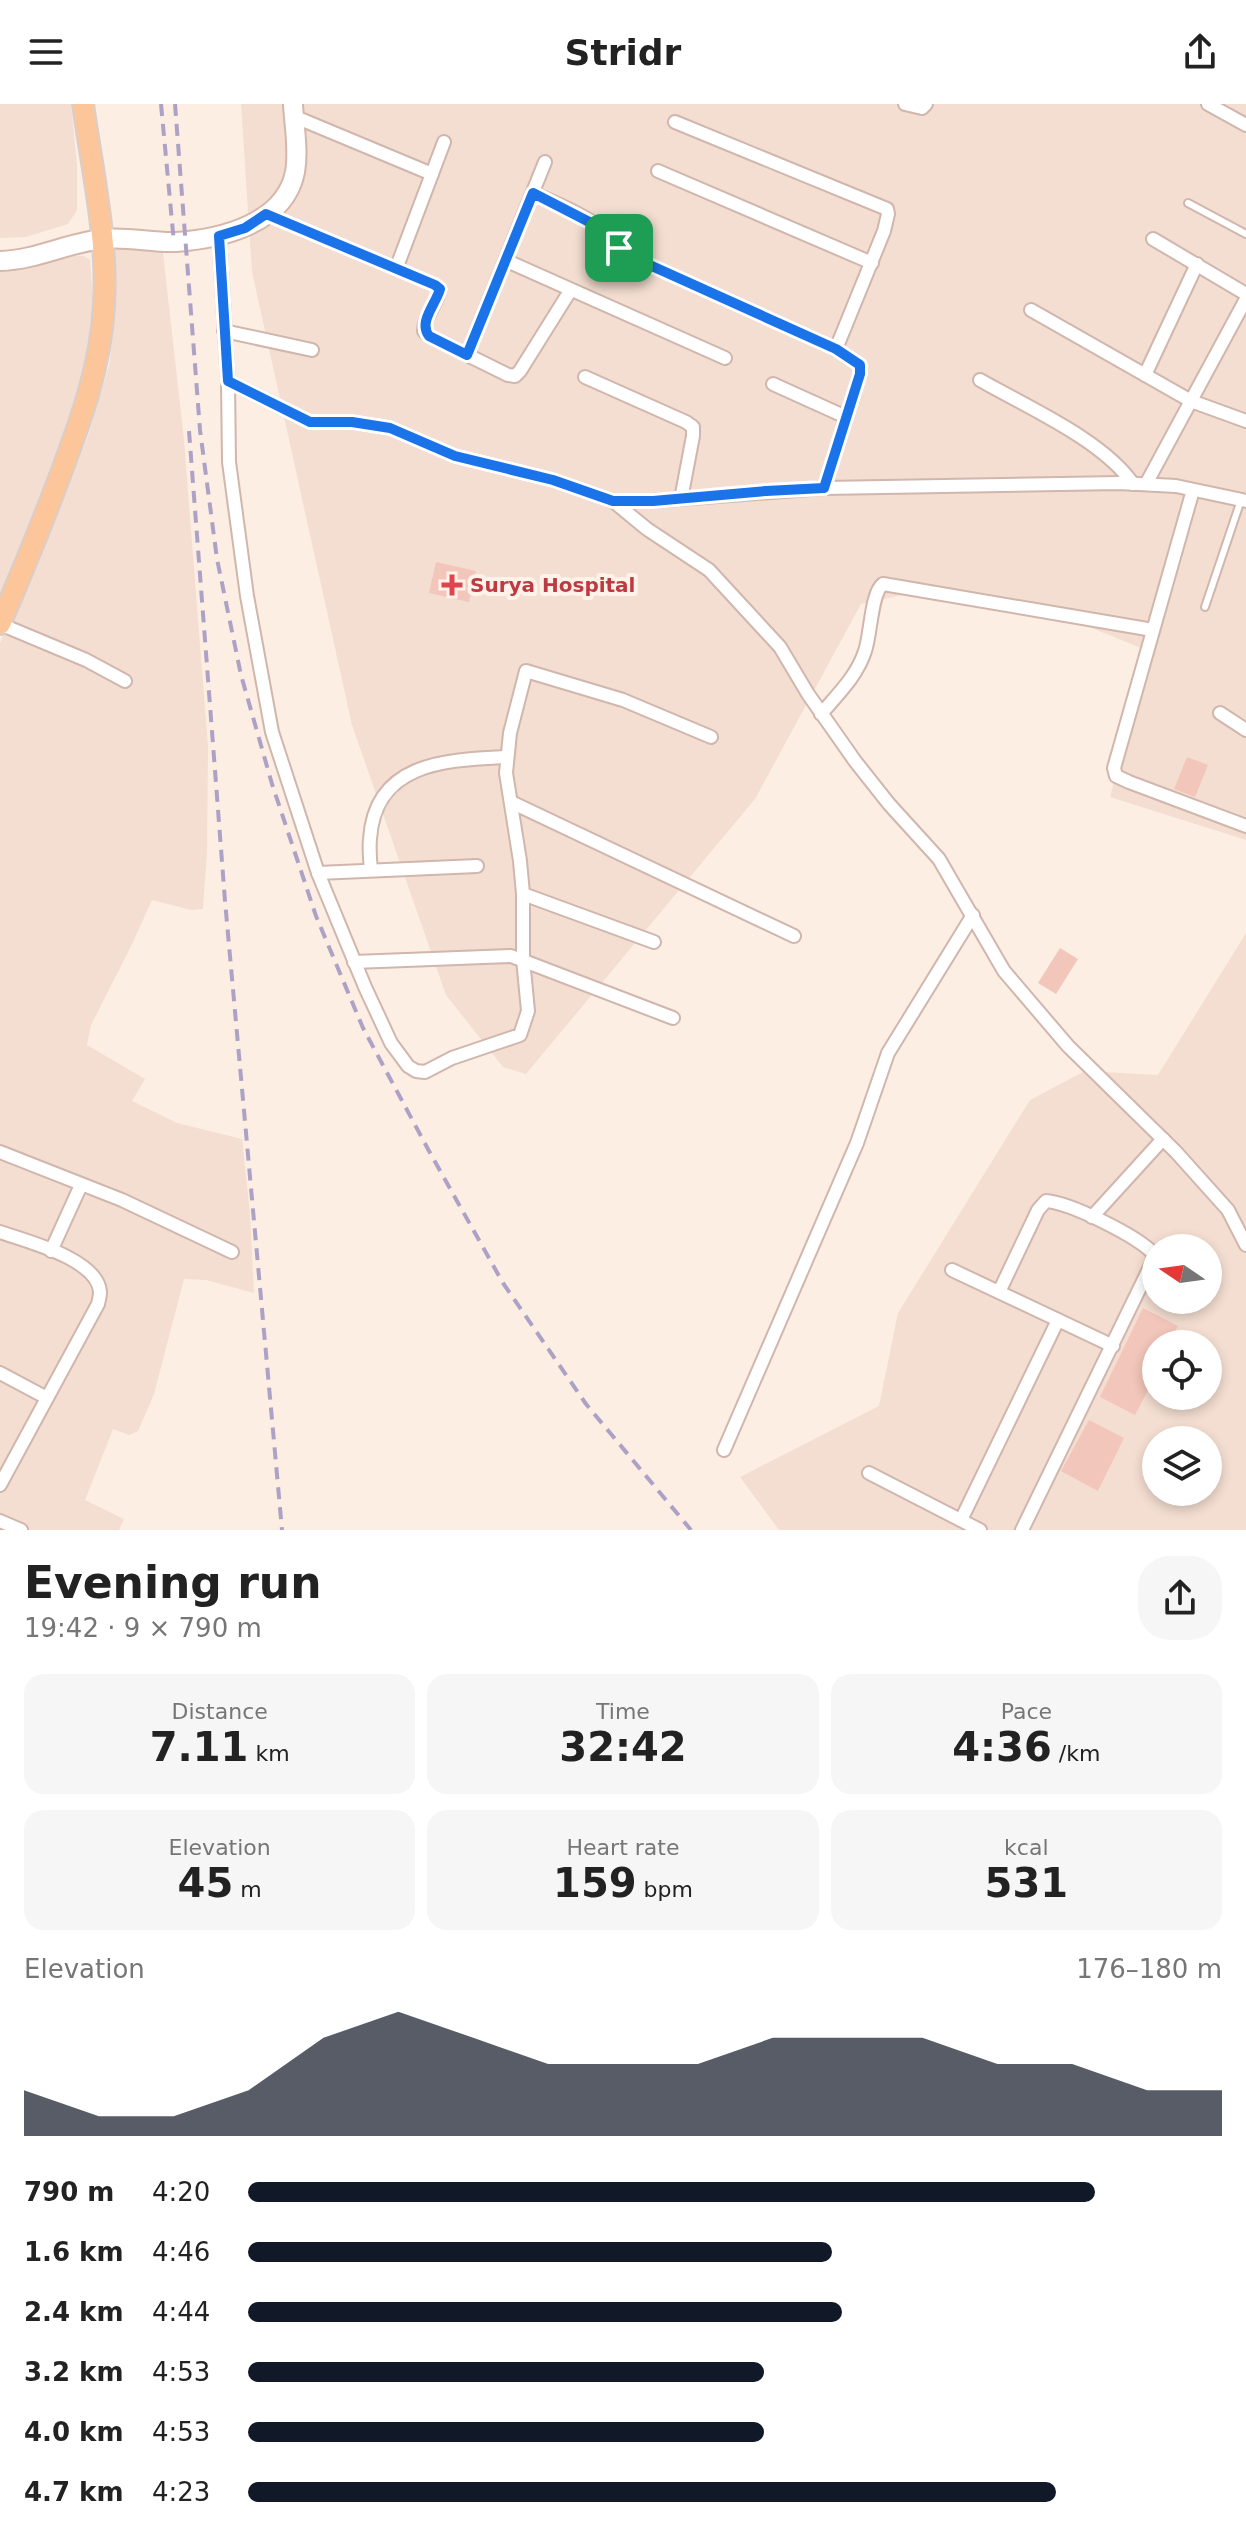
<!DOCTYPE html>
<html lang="en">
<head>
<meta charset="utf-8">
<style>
	:root { --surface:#fff; --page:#f6f6f6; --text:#222; --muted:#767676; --accent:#111827 }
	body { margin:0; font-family:"DejaVu Sans",sans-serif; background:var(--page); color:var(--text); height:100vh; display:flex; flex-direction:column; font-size:30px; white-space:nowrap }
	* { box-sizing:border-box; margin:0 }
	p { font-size:26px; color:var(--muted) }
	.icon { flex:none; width:44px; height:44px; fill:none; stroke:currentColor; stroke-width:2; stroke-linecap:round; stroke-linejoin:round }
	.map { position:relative; height:1426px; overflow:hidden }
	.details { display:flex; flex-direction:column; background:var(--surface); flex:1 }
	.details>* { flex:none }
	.needle { width:52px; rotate:283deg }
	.controls { position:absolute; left:1142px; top:1130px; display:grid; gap:16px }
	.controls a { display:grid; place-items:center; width:80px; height:80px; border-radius:50%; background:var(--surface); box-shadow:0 4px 12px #0003; font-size:40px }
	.pin { position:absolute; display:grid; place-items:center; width:68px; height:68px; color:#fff; margin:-34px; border-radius:16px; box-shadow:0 4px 12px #0006 }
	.round { display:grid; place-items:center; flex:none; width:84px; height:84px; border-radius:32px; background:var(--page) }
	.overview { display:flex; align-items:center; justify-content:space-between; height:136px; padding:0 24px }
	h1 { font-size:44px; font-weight:800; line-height:60px }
	.stats { display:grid; grid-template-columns:repeat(3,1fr); gap:12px; height:136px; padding:8px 24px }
	.stats div { display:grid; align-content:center; border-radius:20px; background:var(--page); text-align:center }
	.stats b { font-size:40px; font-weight:800 }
	.stats small { font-size:22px; font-weight:400 }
	.stats p { font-size:22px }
	.chart { height:224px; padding:16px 24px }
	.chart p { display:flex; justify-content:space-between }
	.chart svg { width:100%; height:144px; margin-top:8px; fill:var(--accent); opacity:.7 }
	ul { padding:0 24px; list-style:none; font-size:26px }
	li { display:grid; grid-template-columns:128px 96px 1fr; align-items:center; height:60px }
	li i { height:20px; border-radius:10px; background:var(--accent) }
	header { display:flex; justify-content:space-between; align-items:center; height:104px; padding:0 24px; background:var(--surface); font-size:36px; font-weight:800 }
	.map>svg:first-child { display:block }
	.residential { fill:#f4ded1; fill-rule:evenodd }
	.building { fill:#f2c6ba }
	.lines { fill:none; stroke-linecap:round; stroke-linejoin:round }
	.lane-casing { stroke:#d0b6ac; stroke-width:10 }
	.street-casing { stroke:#d0b6ac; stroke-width:16 }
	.secondary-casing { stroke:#d5b6ab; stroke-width:22 }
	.primary-casing { stroke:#d8cecc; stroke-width:24 }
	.lane { stroke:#fff; stroke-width:6 }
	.street { stroke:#fff; stroke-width:12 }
	.secondary { stroke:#fff; stroke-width:18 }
	.primary { stroke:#fcc69a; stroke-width:20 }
	.rail { stroke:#aea1c6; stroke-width:4; stroke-dasharray:12 8; stroke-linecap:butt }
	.route-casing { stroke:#fff; stroke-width:16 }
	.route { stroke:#1a73e8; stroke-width:10 }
	.health-dot { fill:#e0444e; stroke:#fff2e9; stroke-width:3 }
	.labels { text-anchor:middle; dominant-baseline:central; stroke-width:8; stroke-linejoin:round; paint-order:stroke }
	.health-label { font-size:20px; font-weight:bold; fill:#be3a42; stroke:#fff2e9; text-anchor:start }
</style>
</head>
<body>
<header><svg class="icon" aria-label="menu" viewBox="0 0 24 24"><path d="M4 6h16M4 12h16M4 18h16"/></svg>Stridr<svg class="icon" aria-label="share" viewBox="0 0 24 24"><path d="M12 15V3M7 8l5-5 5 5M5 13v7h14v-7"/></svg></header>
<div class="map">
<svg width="1246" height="1426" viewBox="0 0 1246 1426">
	<rect width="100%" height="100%" fill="#fceee3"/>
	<g class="residential">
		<polygon points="0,0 71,0 77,61 77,106 68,120 26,133 0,134"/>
		<polygon points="241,0 1246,0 1246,736 1110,693 1148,547 1026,497 921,487 861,500 755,695 526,970 503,963 446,891 352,621 252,168"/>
		<polygon points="152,138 162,140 184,336 208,643 207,748 203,805 191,806 152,796 132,840 91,921 87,941 145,975 132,997 177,1019 242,1035 250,1110 254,1189 206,1176 184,1175 154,1290 138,1327 129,1331 113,1325 85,1396 124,1415 119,1426 0,1426 0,539 69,383 89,329 109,261 113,228 111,144"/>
		<polygon points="34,151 84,152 90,156 93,192 93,226 88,273 0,503 0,153"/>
		<path d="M1246,829V1426H779L740,1373L879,1302L898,1209L1030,996L1085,967L1158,971ZM1156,1144H1208V1196H1156ZM1156,1240H1208V1292H1156ZM1156,1336H1208V1388H1156Z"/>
	</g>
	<g class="building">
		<polygon points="436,458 476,467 469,498 429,489"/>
		<polygon points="1187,653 1208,661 1195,693 1174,685"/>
		<polygon points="1060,844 1078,855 1056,890 1038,879"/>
		<polygon points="1143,1204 1178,1222 1169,1240 1156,1240 1156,1271 1135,1311 1100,1293"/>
		<polygon points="1089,1316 1124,1334 1098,1387 1061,1367"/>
	</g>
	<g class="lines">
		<g class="lane-casing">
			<g id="lane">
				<polyline points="1188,99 1246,130"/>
				<polyline points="1205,503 1241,396"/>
			</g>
		</g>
		<g class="street-casing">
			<g id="street">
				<polyline points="905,0 922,4 926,0"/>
				<polyline points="1208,0 1246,21"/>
				<polyline points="293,12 432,70"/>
				<polyline points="675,18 887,105 888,110 884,127 836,245"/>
				<polyline points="658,67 872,159"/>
				<path d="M533,89C554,99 577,107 596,121C610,131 620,145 634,154L836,245L860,261V270L824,384"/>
				<path d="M266,110L435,181L440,185C437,200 424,212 424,227L429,232L508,271L515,272L520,267L570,187"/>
				<polyline points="219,132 228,277 229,358 247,492 272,628 318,769 365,883 391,939 408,962 416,967 425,968 452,954 520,931 528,907 523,855 523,790 520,757 506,669 510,629 526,567 623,596 711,633"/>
				<polyline points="1153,135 1246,190"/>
				<polyline points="507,157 725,254"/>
				<polyline points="396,165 444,38"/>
				<polyline points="1031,206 1191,297 1246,317"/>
				<polyline points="224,227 312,246"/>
				<polyline points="467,251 545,58"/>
				<polyline points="1145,271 1197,160"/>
				<polyline points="585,273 686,318 693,323 693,332 681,395"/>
				<path d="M980,276C1027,303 1103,336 1133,380"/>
				<polyline points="228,277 310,318 352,318 390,324 455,352 553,376 613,397 653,397 824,384 1119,379 1176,382 1246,397"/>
				<polyline points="773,280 846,313"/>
				<polyline points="1146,380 1246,195"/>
				<polyline points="1193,386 1114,664 1116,672 1129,678 1246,722"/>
				<polyline points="613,397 647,425 709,466 780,543 808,590 855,657 889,700 939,755 1004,867 1068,942 1176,1048 1228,1106 1246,1141"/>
				<polyline points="0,520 86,556 125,577"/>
				<polyline points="1220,609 1246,626"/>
				<path d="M821,610C838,590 857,572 865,547C871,530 871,489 883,480L1153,526"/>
				<polyline points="511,698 794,832"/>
				<path d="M371,766C370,756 369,745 370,735C375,657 448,656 507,653"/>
				<polyline points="318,769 477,762"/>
				<polyline points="523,790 654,838"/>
				<polyline points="354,858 511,852 673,914"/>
				<polyline points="0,1048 122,1096 232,1148"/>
				<polyline points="1092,1113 1163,1035"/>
				<path d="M0,1128C26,1137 98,1155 100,1188C100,1192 99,1196 98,1200L0,1381"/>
				<polyline points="51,1147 81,1081"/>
				<polyline points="952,1166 1113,1242"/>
				<path d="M999,1188L1038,1106L1046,1097C1071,1099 1137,1132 1154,1150L1151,1161L1022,1426"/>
				<polyline points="0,1269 47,1294"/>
				<polyline points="724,1346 857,1039 888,949 973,811"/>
				<polyline points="869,1369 980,1426"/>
				<polyline points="961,1416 1058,1216"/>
				<polyline points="0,1417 21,1426"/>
			</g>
		</g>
		<g class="secondary-casing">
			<path id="secondary" d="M0,157C36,156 67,139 102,135C127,132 152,139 176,138C220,135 285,120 295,68C299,47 294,21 293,0"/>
		</g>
		<g class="primary-casing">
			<path id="primary" d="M0,520C21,471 41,422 60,372C81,316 101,261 104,201C108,134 92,66 83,0"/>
		</g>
		<use href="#lane" class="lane"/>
		<use href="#street" class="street"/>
		<use href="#secondary" class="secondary"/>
		<use href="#primary" class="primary"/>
		<g class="rail">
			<polyline points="161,0 174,139"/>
			<polyline points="175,0 200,326 217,455 241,571 272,680 316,812 363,924 429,1047 503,1179 586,1300 691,1426"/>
			<polyline points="189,327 225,797 282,1426"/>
		</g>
	</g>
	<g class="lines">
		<g class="route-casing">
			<path id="route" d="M533,89L599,123L619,144L634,154L836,245L860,261V270L824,384L766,387L653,397H613L553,376L455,352L390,324L352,318H310L228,277L219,132L245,124L266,110L435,181L440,185C436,200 418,218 429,232L467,251Z"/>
		</g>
		<use href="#route" class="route"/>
	</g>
	<path class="health-dot" d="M448 469h8v8h8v8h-8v8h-8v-8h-8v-8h8z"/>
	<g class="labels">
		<g class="health-label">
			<text x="470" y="481">Surya Hospital</text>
		</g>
	</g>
</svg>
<div class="controls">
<a><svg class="needle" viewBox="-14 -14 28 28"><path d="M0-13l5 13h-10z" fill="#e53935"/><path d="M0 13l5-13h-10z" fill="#767676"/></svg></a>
<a><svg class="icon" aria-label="locate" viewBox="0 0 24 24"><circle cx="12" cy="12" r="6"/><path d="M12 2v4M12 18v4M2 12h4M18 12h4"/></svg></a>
<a><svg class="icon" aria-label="layers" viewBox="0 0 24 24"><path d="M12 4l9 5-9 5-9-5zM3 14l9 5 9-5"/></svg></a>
</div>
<div class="pin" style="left:619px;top:144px;background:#1e9e55"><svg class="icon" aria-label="arrive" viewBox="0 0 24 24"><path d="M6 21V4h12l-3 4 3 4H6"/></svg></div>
</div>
<section class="details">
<div class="overview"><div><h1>Evening run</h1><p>19:42 · 9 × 790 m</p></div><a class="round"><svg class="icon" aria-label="share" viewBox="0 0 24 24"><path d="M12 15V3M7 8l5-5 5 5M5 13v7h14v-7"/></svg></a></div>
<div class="stats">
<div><p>Distance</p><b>7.11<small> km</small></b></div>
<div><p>Time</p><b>32:42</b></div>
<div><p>Pace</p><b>4:36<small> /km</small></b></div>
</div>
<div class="stats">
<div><p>Elevation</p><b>45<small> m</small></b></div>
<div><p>Heart rate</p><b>159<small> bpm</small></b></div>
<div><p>kcal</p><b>531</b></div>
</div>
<div class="chart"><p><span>Elevation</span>176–180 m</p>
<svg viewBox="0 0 160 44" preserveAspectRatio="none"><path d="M0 44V30L10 38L20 38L30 30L40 14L50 6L60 14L70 22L80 22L90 22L100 14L110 14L120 14L130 22L140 22L150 30L160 30V44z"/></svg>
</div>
<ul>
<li><b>790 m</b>4:20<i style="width:87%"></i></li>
<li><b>1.6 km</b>4:46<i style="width:60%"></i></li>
<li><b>2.4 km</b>4:44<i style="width:61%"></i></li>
<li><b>3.2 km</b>4:53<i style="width:53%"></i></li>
<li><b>4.0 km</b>4:53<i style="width:53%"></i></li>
<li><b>4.7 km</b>4:23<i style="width:83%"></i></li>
</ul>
</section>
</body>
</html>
